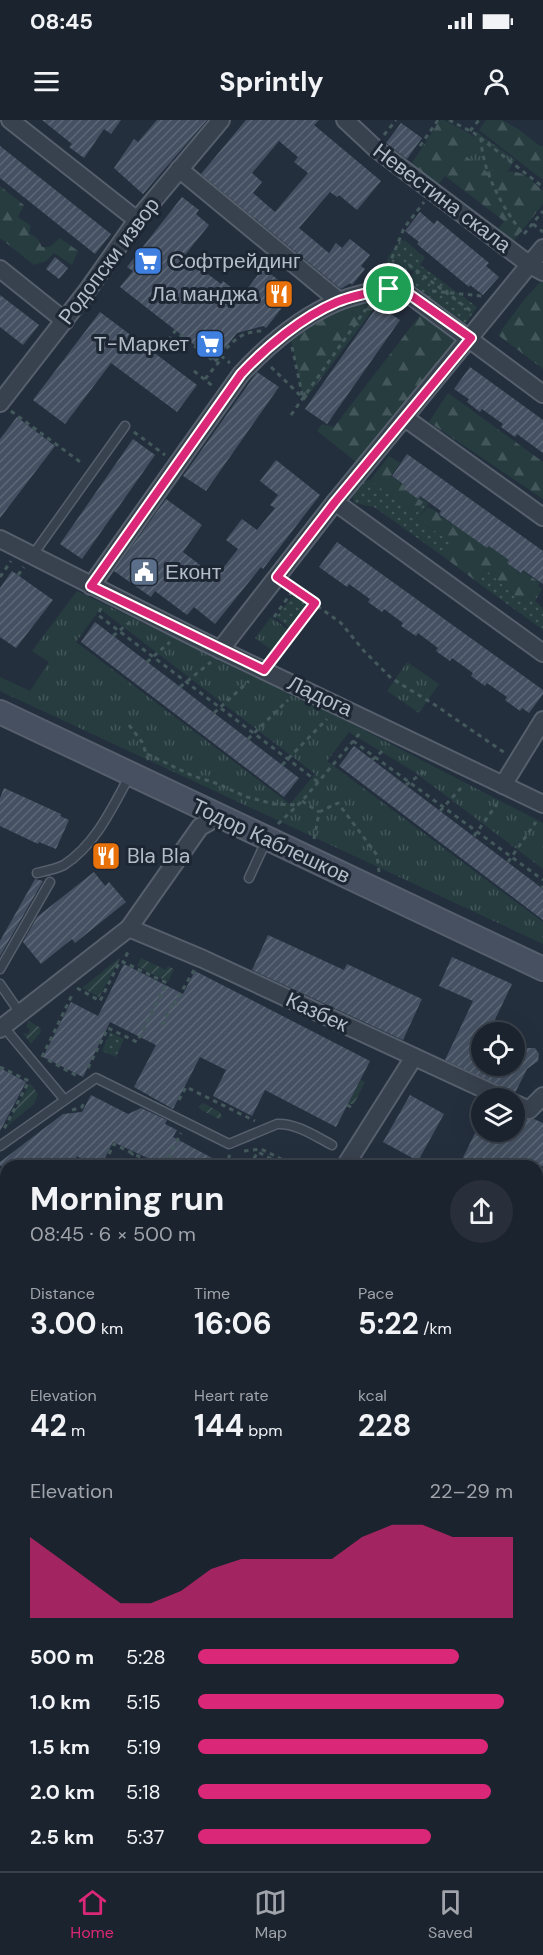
<!DOCTYPE html>
<html lang="en">
<head>
<meta charset="utf-8">
<style>
	:root { --surface:#1b232e; --page:#282f3a; --text:#f1f3f6; --muted:#a0a4aa; --line:#39404a; --accent:#db2777 }
	body { margin:0; font-family:"DM Sans",sans-serif; background:var(--page); color:var(--text); height:100vh; display:flex; flex-direction:column; font-size:22px; white-space:nowrap }
	* { box-sizing:border-box; margin:0 }
	p { font-size:20px; color:var(--muted) }
	.icon { flex:none; width:33px; height:33px; fill:none; stroke:currentColor; stroke-width:2; stroke-linecap:round; stroke-linejoin:round }
	.map { position:relative; flex:1; overflow:hidden }
	.sheet { position:absolute; left:0px; top:1040px; width:543px; height:712px; display:flex; flex-direction:column; background:var(--surface); border-radius:18px 18px 0 0; box-shadow:0 6px 24px #0002,0 0 0 2px var(--line) }
	.sheet>* { flex:none }
	.fabs { position:absolute; left:471px; top:902px; display:grid; gap:12px }
	.fabs a { display:grid; place-items:center; width:54px; height:54px; border-radius:50%; background:var(--surface); box-shadow:0 6px 24px #0002,0 0 0 2px var(--line); font-size:30px }
	.pin { position:absolute; display:grid; place-items:center; width:51px; height:51px; color:#fff; margin:-26px; border:3px solid #fff; border-radius:50%; box-shadow:0 2px 6px #0007 }
	.round { display:grid; place-items:center; flex:none; width:63px; height:63px; border-radius:32px; background:var(--page) }
	.head { display:flex; align-items:center; justify-content:space-between; height:102px; padding:0 30px }
	h1 { font-size:33px; font-weight:700; line-height:45px }
	.metrics { display:grid; grid-template-columns:repeat(3,1fr); gap:9px; height:102px; padding:6px 30px }
	.metrics div { display:grid; align-content:center }
	.metrics b { font-size:30px; font-weight:700 }
	.metrics small { font-size:16px; font-weight:400 }
	.metrics p { font-size:16px }
	.chart { height:168px; padding:12px 30px }
	.chart p { display:flex; justify-content:space-between }
	.chart svg { width:100%; height:108px; margin-top:6px; fill:var(--accent); opacity:.7 }
	ul { padding:0 30px; list-style:none; font-size:20px }
	li { display:grid; grid-template-columns:96px 72px 1fr; align-items:center; height:45px }
	li i { height:15px; border-radius:8px; background:var(--accent) }
	.status { display:flex; justify-content:space-between; align-items:center; height:42px; padding:0 30px; background:var(--surface); direction:ltr }
	.status svg { height:16px; fill:currentColor }
	header { display:flex; justify-content:space-between; align-items:center; height:78px; padding:0 30px; background:var(--surface); font-size:27px; font-weight:700 }
	.tab-bar { display:flex; justify-content:space-around; align-items:center; height:84px; border-top:2px solid var(--line); background:var(--surface); font-size:16px; color:var(--muted) }
	.tab-bar a { display:grid; justify-items:center; gap:3px }
	.tab-bar .active { color:var(--accent) }
	.map>svg:first-child { display:block }
	.grass { fill:url(#grass-dots) }
	.forest { fill:url(#forest-firs) }
	.park { fill:url(#park-tufts); fill-rule:evenodd }
	.garden { fill:url(#garden-furrows) }
	.building { fill:url(#building-hatch); fill-rule:evenodd }
	.lines { fill:none; stroke-linecap:round; stroke-linejoin:round }
	.service-casing { stroke:#565f6c; stroke-width:11 }
	.minor-casing { stroke:#565f6c; stroke-width:20 }
	.secondary-casing { stroke:#565f6c; stroke-width:26 }
	.primary-casing { stroke:#414a57; stroke-width:28 }
	.path { stroke:#44595c; stroke-width:3; stroke-dasharray:4.5 4.5; stroke-linecap:butt }
	.service { stroke:#38414e; stroke-width:8 }
	.minor { stroke:#38414e; stroke-width:16 }
	.secondary { stroke:#465061; stroke-width:22 }
	.primary { stroke:#56606e; stroke-width:26 }
	.tram { stroke:#5a6575; stroke-width:1.5 }
	.route-casing { stroke:#fff; stroke-width:12 }
	.route { stroke:#db2777; stroke-width:8 }
	.labels { text-anchor:middle; dominant-baseline:central; stroke-width:6; stroke-linejoin:round; paint-order:stroke }
	.street-label { font-size:21px; fill:#b4bcc9; stroke:#1d2633 }
	.poi-label { font-size:21px; fill:#b4bcc9; stroke:#1d2633; text-anchor:start }
</style>
</head>
<body>
<div class="status"><b>08:45</b><svg viewBox="0 0 49 12"><path d="M0 12V9h3v3zM5 12V6h3v6zM10 12V3h3v9zM15 12V0h3v12zM26 1h20v11H26zM47 4h2v5h-2z"/></svg></div>
<header><svg class="icon" aria-label="menu" viewBox="0 0 24 24"><path d="M4 6h16M4 12h16M4 18h16"/></svg>Sprintly<svg class="icon" aria-label="person" viewBox="0 0 24 24"><circle cx="12" cy="8" r="4"/><path d="M4 21q1-7 8-7t8 7"/></svg></header>
<div class="map">
<svg width="543" height="1751" viewBox="0 0 543 1751">
	<defs>
		<pattern id="grass-dots" width="8" height="8" patternUnits="userSpaceOnUse" patternTransform="scale(1.5)"><rect width="8" height="8" fill="#263c3f"/><path d="M2 2h.1M6 6h.1" fill="none" stroke="#435659" stroke-width="1.8" stroke-linecap="round"/></pattern>
		<pattern id="forest-firs" width="22" height="20" patternUnits="userSpaceOnUse" patternTransform="scale(1.5)"><rect width="22" height="20" fill="#263c3f"/><path d="M5 1l3.5 6h-7zM16 11l3.5 6h-7z" fill="#435659"/></pattern>
		<pattern id="park-tufts" width="24" height="20" patternUnits="userSpaceOnUse" patternTransform="scale(1.5)"><rect width="24" height="20" fill="#263c3f"/><path d="M3 7l-1-3M5 7V3M7 7l1-3M15 17l-1-3M17 17v-4M19 17l1-3" fill="none" stroke="#435659"/></pattern>
		<pattern id="garden-furrows" width="10" height="10" patternUnits="userSpaceOnUse" patternTransform="scale(1.5)"><rect width="10" height="10" fill="#263c3f"/><path d="M-1 1l2-2M0 10L10 0M9 11l2-2" fill="none" stroke="#435659"/></pattern>
		<pattern id="building-hatch" width="6" height="6" patternUnits="userSpaceOnUse" patternTransform="scale(1.5)"><rect width="6" height="6" fill="#455162"/><path d="M-1 1l2-2M0 6l6-6M5 7l2-2" fill="none" stroke="#5d6877"/></pattern>
	</defs>
	<rect width="100%" height="100%" fill="#242f3e"/>
	<g class="grass">
		<polygon points="401,120 406,121 425,138 420,145 477,187 466,203 460,206 402,168 414,151 391,147 386,143 388,137"/>
		<polygon points="370,360 415,394 423,382 418,379 420,377 429,384 418,397 418,401 454,422 444,437 374,387 354,383 352,374 361,362"/>
		<polygon points="486,450 525,484 538,466 542,469 535,481 543,488 543,510 477,462"/>
		<polygon points="295,473 311,485 292,510 276,497"/>
		<polygon points="110,912 124,919 116,937 102,931"/>
	</g>
	<g class="forest">
		<path d="M440,0H444L474,16L462,33L490,53L497,45L507,52C522,49 532,61 543,71V84L512,123L495,114L504,101L445,56L435,69L408,49Z"/>
		<polygon points="486,0 502,0 518,9 540,26 543,26 543,60 479,10"/>
		<polygon points="0,66 24,85 18,97 31,106 29,113 38,119 42,127 50,127 60,118 78,131 72,145 54,133 46,141 34,145 0,118"/>
		<polygon points="543,159 543,249 498,215 524,180"/>
		<polygon points="382,178 304,281 289,211 333,185"/>
		<polygon points="424,190 464,220 360,345 317,311 322,304 334,307"/>
		<polygon points="448,273 543,342 543,379 429,302"/>
		<polygon points="389,336 400,343 391,356 406,366 404,369 423,382 415,394 370,360"/>
		<polygon points="428,387 439,393 438,394 452,404 455,402 474,415 472,418 487,428 489,426 509,440 507,443 521,454 523,451 540,463 525,484 486,450 477,462 444,437 454,422 418,401 418,397"/>
	</g>
	<g class="park">
		<polygon points="477,12 515,40 507,52 497,45 490,54 462,33"/>
		<path d="M77,471L354,605L543,703V749L413,651L349,612L327,641L543,802V824L0,571V557L30,571L49,542L32,531ZM100,489L315,654L290,684L76,522Z"/>
		<polygon points="271,497 290,511 274,532 255,518"/>
		<polygon points="407,542 439,564 419,593 387,571"/>
	</g>
	<g class="garden">
		<polygon points="141,838 166,850 168,846 174,849 168,862 137,846"/>
		<polygon points="118,839 120,839 99,877 82,868"/>
		<polygon points="29,901 41,908 40,913 31,924 23,913 28,914 30,909 26,907"/>
		<polygon points="361,960 365,962 354,984 350,984 348,983"/>
		<polygon points="30,963 38,974 34,984 6,1007"/>
		<polygon points="203,983 220,992 222,998 219,999 201,990 199,987"/>
	</g>
	<g class="building">
		<polygon points="42,0 121,0 111,14 104,9 84,38 69,27 72,24"/>
		<polygon points="157,0 207,0 143,74 114,48 134,19 138,22"/>
		<path d="M246,0H319L314,5L381,61L357,90L339,75L337,77L330,72L299,108L329,133L336,123L342,128L350,119L370,135L361,146L365,149L352,165L350,163L341,169L201,54ZM279,21L298,37L294,42L308,53L275,92L253,73L262,62L252,53Z"/>
		<polygon points="401,3 422,18 407,39 386,23"/>
		<polygon points="0,26 111,114 95,134 0,58"/>
		<polygon points="182,77 199,90 196,94 209,105 184,136 221,164 223,161 242,176 263,148 291,170 282,182 285,184 266,208 263,206 237,213 215,241 120,167 133,151 127,147"/>
		<polygon points="420,92 434,104 437,100 489,143 486,146 499,157 483,175 470,165 469,167 417,124 419,122 405,111"/>
		<polygon points="55,137 68,148 59,159 46,149"/>
		<polygon points="0,175 39,205 23,225 0,207"/>
		<polygon points="378,185 400,200 327,304 305,289"/>
		<polygon points="100,192 197,265 177,292 111,243 65,304 33,280"/>
		<polygon points="470,247 543,300 543,333 517,314 515,317 501,307 503,304 482,289 480,292 467,282 469,279 454,269"/>
		<polygon points="257,252 279,267 206,371 183,356"/>
		<polygon points="17,297 55,326 0,398 0,319"/>
		<polygon points="133,319 155,335 82,439 60,424"/>
		<polygon points="407,334 543,431 543,464 523,450 521,453 507,443 509,440 489,426 487,428 453,404 439,394 441,391 420,376 418,379 404,369 406,366 392,356"/>
		<polygon points="276,340 320,375 263,449 261,447 215,504 194,487 187,495 155,471 151,477 114,451 166,379 202,405 183,432 216,457 238,429 226,420 242,399 257,410 275,388 270,385 278,375 260,361"/>
		<polygon points="337,422 543,570 543,574 529,593 522,588 520,591 505,580 507,577 487,563 485,566 471,556 473,553 452,538 450,541 436,531 438,528 418,513 416,516 401,506 403,503 384,489 382,492 368,482 370,479 349,464 347,467 319,447"/>
		<polygon points="12,451 53,480 16,528 0,517 0,468"/>
		<polygon points="95,502 299,658 284,677 81,522"/>
		<polygon points="354,626 543,769 543,800 339,646"/>
		<polygon points="4,668 61,694 60,696 69,700 56,729 39,722 38,724 0,706 0,678"/>
		<polygon points="94,752 105,766 109,762 126,782 75,823 72,819 41,844 23,822 37,797"/>
		<polygon points="35,759 43,761 0,836 0,821"/>
		<polygon points="268,815 344,850 347,844 422,879 403,920 252,850"/>
		<polygon points="452,837 512,864 489,912 482,912 482,945 514,945 514,924 524,928 535,928 539,934 538,941 527,949 515,973 445,940 473,881 439,866"/>
		<polygon points="124,844 183,874 195,851 370,941 336,1007 265,970 252,996 213,976 226,950 200,937 173,989 134,967 156,925 110,902 83,957 43,937 71,882 98,896"/>
		<polygon points="0,948 26,962 0,1011"/>
		<polygon points="91,975 128,994 141,988 167,1000 165,1004 177,1010 173,1017 227,1046 165,1046 113,1022 101,1046 94,1046 77,1036 71,1046 0,1046 0,1042 63,994 82,992"/>
		<polygon points="410,975 444,994 418,1041 383,1022"/>
		<polygon points="514,995 525,1000 534,999 543,1003 543,1046 459,1046 476,1011 514,1011"/>
	</g>
	<g class="lines">
		<g class="service-casing">
			<g id="service">
				<polyline points="32,436 125,306"/>
				<path d="M37,753C46,751 56,749 64,745C96,724 112,688 130,655"/>
				<polyline points="249,758 267,719"/>
				<polyline points="0,849 50,762"/>
				<polyline points="0,864 20,893"/>
				<polyline points="3,906 64,979"/>
				<path d="M0,1026L96,958L229,1024L277,1004C296,1003 315,1016 332,1025"/>
				<polyline points="0,1104 6,1107"/>
				<polyline points="537,1290 543,1276"/>
				<polyline points="0,1326 6,1331"/>
				<polyline points="0,1530 6,1521"/>
				<polyline points="320,1746 328,1751"/>
				<polyline points="352,1751 353,1746"/>
				<polyline points="415,1751 416,1746"/>
			</g>
		</g>
		<g class="minor-casing">
			<g id="minor">
				<polyline points="10,0 137,100"/>
				<polyline points="345,0 375,28 530,145 543,152"/>
				<polyline points="179,49 339,181"/>
				<polyline points="0,149 65,201"/>
				<polyline points="0,283 87,171 137,100 221,0"/>
				<polyline points="405,298 543,397"/>
				<polyline points="335,382 543,533"/>
				<polyline points="0,419 200,520 543,684"/>
				<path d="M91,466L241,254C267,226 301,197 337,182C356,174 379,170 399,167L543,274"/>
				<polyline points="220,530 335,382 543,128"/>
				<polyline points="503,665 543,600"/>
				<polyline points="129,808 203,839 503,978"/>
				<polyline points="0,909 129,808 200,707 220,696"/>
				<polyline points="514,983 529,990 543,976"/>
				<polyline points="345,1046 414,937"/>
				<polyline points="0,1213 6,1216"/>
				<polyline points="0,1433 6,1424"/>
				<polyline points="0,1632 6,1636"/>
				<polyline points="125,1746 127,1751"/>
			</g>
		</g>
		<g class="secondary-casing">
			<polyline id="secondary" points="0,592 543,849"/>
		</g>
		<g class="primary-casing">
			<g id="primary">
				<polyline points="537,1227 543,1214"/>
				<polyline points="537,1397 543,1377"/>
				<polyline points="390,1751 391,1746"/>
				<polyline points="451,1751 453,1746"/>
			</g>
		</g>
		<g class="path">
			<polyline points="449,0 474,13 543,67"/>
			<polyline points="470,11 479,0"/>
			<polyline points="384,15 396,0"/>
			<path d="M481,18C482,52 503,88 523,114"/>
			<polyline points="420,26 438,0"/>
			<polyline points="533,104 543,112"/>
			<polyline points="524,114 543,91"/>
			<polyline points="403,152 409,145 471,191"/>
			<polyline points="385,155 404,108 424,82"/>
			<polyline points="432,171 482,176"/>
			<polyline points="292,227 303,278"/>
			<polyline points="163,228 175,211 215,242 220,235 230,243"/>
			<path d="M220,235C234,221 240,211 264,211"/>
			<polyline points="271,247 303,278"/>
			<polyline points="194,251 214,267"/>
			<polyline points="205,259 223,237"/>
			<polyline points="11,291 83,344"/>
			<polyline points="291,295 366,189"/>
			<polyline points="134,312 165,335"/>
			<polyline points="18,455 24,447"/>
			<polyline points="0,457 11,441"/>
			<polyline points="288,465 341,503 364,531 391,558 435,585 505,633"/>
			<polyline points="101,488 98,495 318,662"/>
			<polyline points="274,497 294,469"/>
			<polyline points="113,516 130,502"/>
			<polyline points="273,539 315,483"/>
			<polyline points="147,542 170,522"/>
			<polyline points="180,567 211,542"/>
			<polyline points="214,593 249,561"/>
			<polyline points="129,605 142,622 149,642"/>
			<polyline points="248,619 288,580"/>
			<polyline points="353,621 543,760"/>
			<polyline points="147,634 193,656 213,662 247,677 274,684 298,685"/>
			<polyline points="372,640 386,628"/>
			<polyline points="282,645 327,599"/>
			<polyline points="406,665 425,651"/>
			<polyline points="302,681 319,692"/>
			<polyline points="440,691 461,668"/>
			<polyline points="319,692 338,683 377,735 379,752"/>
			<polyline points="278,704 302,681 360,613"/>
			<polyline points="474,716 497,684"/>
			<polyline points="314,719 319,693"/>
			<polyline points="508,742 536,702"/>
			<polyline points="542,768 543,766"/>
			<polyline points="77,868 100,881 119,843 123,842"/>
			<polyline points="177,884 175,883 194,850"/>
			<polyline points="162,905 175,880"/>
			<polyline points="42,937 73,873"/>
			<polyline points="48,940 79,957"/>
			<polyline points="0,947 29,961 4,1009"/>
			<polyline points="88,948 108,908 137,922 167,863 123,842 128,832"/>
			<polyline points="179,980 186,967 255,1001"/>
			<polyline points="347,985 353,988"/>
			<polyline points="72,990 82,987 85,981"/>
			<polyline points="244,1031 261,1029 295,1046"/>
			<polyline points="109,1034 114,1024 158,1046"/>
			<polyline points="127,1043 133,1033"/>
			<polyline points="71,1045 72,1046"/>
			<polyline points="164,1046 181,1013"/>
			<polyline points="224,1046 230,1035"/>
			<polyline points="249,1046 258,1032 285,1046"/>
			<polyline points="0,1085 6,1088"/>
			<polyline points="0,1128 6,1131"/>
			<polyline points="537,1150 543,1146"/>
			<polyline points="537,1171 543,1160"/>
			<polyline points="537,1498 543,1501"/>
			<polyline points="537,1705 543,1705"/>
			<polyline points="480,1746 502,1751"/>
			<polyline points="73,1751 77,1746"/>
		</g>
		<use href="#service" class="service"/>
		<use href="#minor" class="minor"/>
		<use href="#secondary" class="secondary"/>
		<use href="#primary" class="primary"/>
		<g class="tram">
			<polyline points="537,1278 543,1264"/>
			<polyline points="537,1302 543,1287"/>
			<polyline points="410,1751 411,1746"/>
			<polyline points="422,1751 423,1746"/>
		</g>
	</g>
	<g class="lines">
		<g class="route-casing">
			<path id="route" d="M399,167L471,218L335,382L277,457L315,483L264,550L91,466L241,254C266,227 302,197 337,182C356,174 379,171 399,167Z"/>
		</g>
		<use href="#route" class="route"/>
	</g>
	<defs>
		<g id="supermarket-square" transform="scale(1.5)"><rect x="-9" y="-9" width="18" height="18" rx="4" fill="#3f7fe0" stroke="#1d2633"/><path d="M-6-5.5h2.5l.6 2H6L4.5 2H-2.5L-4.4-4H-6ZM-1.5 3.2a1.3 1.3 0 1 0 .1 0ZM3 3.2a1.3 1.3 0 1 0 .1 0Z" fill="#fff"/></g>
		<g id="restaurant-square" transform="scale(1.5)"><rect x="-9" y="-9" width="18" height="18" rx="4" fill="#e8710a" stroke="#1d2633"/><path d="M-5-6h1v4h1v-4h1v4h1v-4h1v5L-1.5 .5V6h-2V.5L-5-1ZM5-6V6H3V1.5H1.5Q1.5-4 5-6Z" fill="#fff"/></g>
		<g id="civic-square" transform="scale(1.5)"><rect x="-9" y="-9" width="18" height="18" rx="4" fill="#5c6f8a" stroke="#1d2633"/><path d="M-.6-6.5H3V-4.5H.6V-3L4-1V1h2V6H-6V1h2V-1L-.6-3ZM-1.2 2.5V6h2.4V2.5Z" fill="#fff"/></g>
	</defs>
	<g fill-rule="evenodd">
		<use href="#supermarket-square" x="148" y="141"/>
		<use href="#restaurant-square" x="279" y="174"/>
		<use href="#supermarket-square" x="210" y="224"/>
		<use href="#civic-square" x="144" y="452"/>
		<use href="#restaurant-square" x="106" y="736"/>
	</g>
	<g class="labels">
		<g class="street-label">
			<text transform="translate(442 78) rotate(37)">Невестина скала</text>
			<text transform="translate(109 141) rotate(-53)">Родопски извор</text>
			<text transform="translate(320 576) rotate(25)">Ладога</text>
			<text transform="translate(271 721) rotate(25)">Тодор Каблешков</text>
			<text transform="translate(317 892) rotate(25)">Казбек</text>
		</g>
		<g class="poi-label">
			<text x="169" y="141">Софтрейдинг</text>
			<text x="258" y="174" text-anchor="end">Ла манджа</text>
			<text x="189" y="224" text-anchor="end">Т-Маркет</text>
			<text x="165" y="452">Еконт</text>
			<text x="127" y="736">Bla Bla</text>
		</g>
	</g>
</svg>
<div class="fabs">
<a><svg class="icon" aria-label="locate" viewBox="0 0 24 24"><circle cx="12" cy="12" r="6"/><path d="M12 2v4M12 18v4M2 12h4M18 12h4"/></svg></a>
<a><svg class="icon" aria-label="layers" viewBox="0 0 24 24"><path d="M12 4l9 5-9 5-9-5zM3 14l9 5 9-5"/></svg></a>
</div>
<div class="pin" style="left:389px;top:169px;background:#1e9e55"><svg class="icon" aria-label="arrive" viewBox="0 0 24 24"><path d="M6 21V4h12l-3 4 3 4H6"/></svg></div>
<section class="sheet">
<div class="head"><div><h1>Morning run</h1><p>08:45 · 6 × 500 m</p></div><a class="round"><svg class="icon" aria-label="share" viewBox="0 0 24 24"><path d="M12 15V3M7 8l5-5 5 5M5 13v7h14v-7"/></svg></a></div>
<div class="metrics">
<div><p>Distance</p><b>3.00<small> km</small></b></div>
<div><p>Time</p><b>16:06</b></div>
<div><p>Pace</p><b>5:22<small> /km</small></b></div>
</div>
<div class="metrics">
<div><p>Elevation</p><b>42<small> m</small></b></div>
<div><p>Heart rate</p><b>144<small> bpm</small></b></div>
<div><p>kcal</p><b>228</b></div>
</div>
<div class="chart"><p><span>Elevation</span>22–29 m</p>
<svg viewBox="0 0 160 44" preserveAspectRatio="none"><path d="M0 44V11L10 20L20 29L30 38L40 38L50 33L60 24L70 20L80 20L90 20L100 20L110 11L120 6L130 6L140 11L150 11L160 11V44z"/></svg>
</div>
<ul>
<li><b>500 m</b>5:28<i style="width:83%"></i></li>
<li><b>1.0 km</b>5:15<i style="width:97%"></i></li>
<li><b>1.5 km</b>5:19<i style="width:92%"></i></li>
<li><b>2.0 km</b>5:18<i style="width:93%"></i></li>
<li><b>2.5 km</b>5:37<i style="width:74%"></i></li>
</ul>
</section>
</div>
<nav class="tab-bar">
<a class="active"><svg class="icon" aria-label="home" viewBox="0 0 24 24"><path d="M3 11l9-7 9 7M6 9v11h12V9"/></svg>Home</a>
<a><svg class="icon" aria-label="map" viewBox="0 0 24 24"><path d="M3 6l6-2 6 2 6-2v14l-6 2-6-2-6 2zM9 4v14M15 6v14"/></svg>Map</a>
<a><svg class="icon" aria-label="saved" viewBox="0 0 24 24"><path d="M7 4h10v16l-5-4-5 4z"/></svg>Saved</a>
</nav>
</body>
</html>
